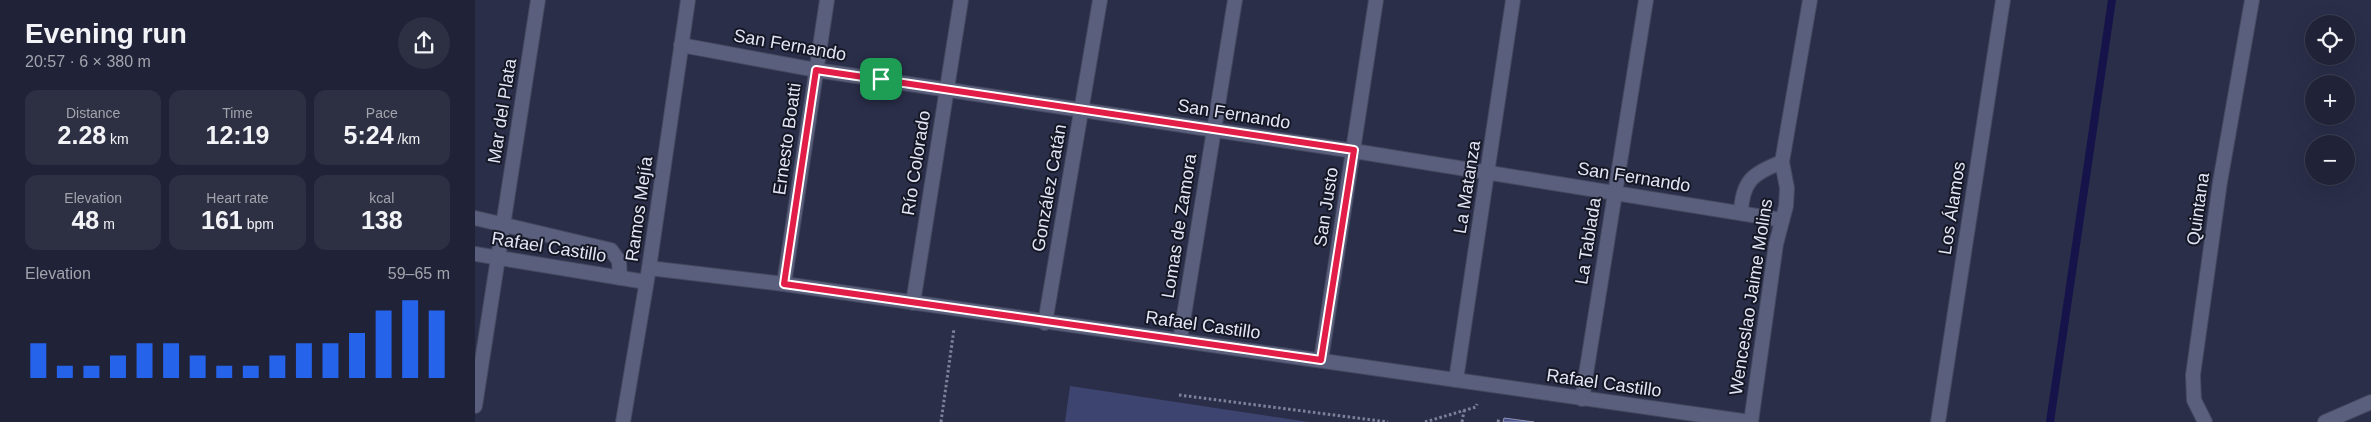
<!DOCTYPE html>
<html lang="en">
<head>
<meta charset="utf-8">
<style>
	:root { --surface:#202237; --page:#2d2f42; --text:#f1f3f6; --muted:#a2a4ad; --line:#3d3f52; --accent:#2563eb }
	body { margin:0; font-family:Arial,sans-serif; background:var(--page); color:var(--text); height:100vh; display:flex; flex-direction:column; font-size:19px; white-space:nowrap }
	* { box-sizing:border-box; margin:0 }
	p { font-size:16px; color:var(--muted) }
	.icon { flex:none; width:28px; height:28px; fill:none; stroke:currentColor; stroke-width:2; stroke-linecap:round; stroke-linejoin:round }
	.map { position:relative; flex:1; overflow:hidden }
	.drawer { display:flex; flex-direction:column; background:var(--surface); width:475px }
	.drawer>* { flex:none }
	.controls { position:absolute; left:1830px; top:15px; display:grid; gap:10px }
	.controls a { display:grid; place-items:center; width:50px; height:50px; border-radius:50%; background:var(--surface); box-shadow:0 5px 20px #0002,0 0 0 1px var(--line); font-size:25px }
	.pin { position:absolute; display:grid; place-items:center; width:42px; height:42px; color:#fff; margin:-21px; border-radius:10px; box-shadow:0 2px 8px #0006 }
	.round { display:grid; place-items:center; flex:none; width:52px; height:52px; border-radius:26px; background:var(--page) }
	.head { display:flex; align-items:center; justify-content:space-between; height:85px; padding:0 25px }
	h1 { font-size:28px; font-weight:700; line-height:38px }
	.figures { display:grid; grid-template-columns:repeat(3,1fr); gap:8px; height:85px; padding:5px 25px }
	.figures div { display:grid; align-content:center; border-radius:12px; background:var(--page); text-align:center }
	.figures b { font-size:25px; font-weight:700 }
	.figures small { font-size:14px; font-weight:400 }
	.figures p { font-size:14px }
	.chart { height:140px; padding:10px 25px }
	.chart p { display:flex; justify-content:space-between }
	.chart svg { width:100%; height:90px; margin-top:5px; stroke:var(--accent); stroke-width:6 }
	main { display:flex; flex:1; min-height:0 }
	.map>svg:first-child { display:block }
	.green { fill:#3e4470 }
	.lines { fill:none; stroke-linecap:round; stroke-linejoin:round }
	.stream { stroke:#15134a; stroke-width:8 }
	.building { fill:#4a518d; stroke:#8e94b5 }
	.service-casing { stroke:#44485e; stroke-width:16 }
	.minor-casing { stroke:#44485e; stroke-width:16 }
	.path { stroke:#7e8299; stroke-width:3; stroke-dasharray:2.5 2.5; stroke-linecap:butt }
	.service { stroke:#595f7c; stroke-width:14 }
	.minor { stroke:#595f7c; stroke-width:14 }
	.route-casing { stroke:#fff; stroke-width:10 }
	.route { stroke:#e11d48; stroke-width:6 }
	.labels { text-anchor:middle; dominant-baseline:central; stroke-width:4; stroke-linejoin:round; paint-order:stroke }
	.street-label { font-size:18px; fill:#e1e5f6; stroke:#151724 }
</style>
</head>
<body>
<main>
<section class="drawer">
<div class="head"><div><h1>Evening run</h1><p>20:57 · 6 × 380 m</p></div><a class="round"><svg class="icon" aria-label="share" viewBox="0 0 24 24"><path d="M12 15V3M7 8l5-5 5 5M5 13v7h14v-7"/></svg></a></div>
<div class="figures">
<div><p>Distance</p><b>2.28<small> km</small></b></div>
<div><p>Time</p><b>12:19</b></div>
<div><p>Pace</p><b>5:24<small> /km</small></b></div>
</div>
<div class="figures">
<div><p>Elevation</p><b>48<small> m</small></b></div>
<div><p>Heart rate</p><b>161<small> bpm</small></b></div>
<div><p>kcal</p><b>138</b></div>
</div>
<div class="chart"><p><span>Elevation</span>59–65 m</p>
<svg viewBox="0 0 160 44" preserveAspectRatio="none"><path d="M5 44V27M15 44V38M25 44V38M35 44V33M45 44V27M55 44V27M65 44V33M75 44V38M85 44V38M95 44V33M105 44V27M115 44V27M125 44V22M135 44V11M145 44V6M155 44V11"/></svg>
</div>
</section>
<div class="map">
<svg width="1896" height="422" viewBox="0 0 1896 422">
	<rect width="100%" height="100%" fill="#2a2e49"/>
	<polygon class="green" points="595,386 834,422 590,422"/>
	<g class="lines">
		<polyline class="stream" points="1575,422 1637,0"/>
	</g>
	<polygon class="building" points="1029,418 1059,422 1028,422"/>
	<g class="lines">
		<g class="service-casing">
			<polyline id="service" points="0,218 136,250 144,261 145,278"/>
		</g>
		<g class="minor-casing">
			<g id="minor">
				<polyline points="206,45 341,70 879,151 1307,220"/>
				<path d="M1266,213C1267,181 1278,173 1307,162"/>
				<polyline points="0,254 171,282"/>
				<polyline points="174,268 309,284 1275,422"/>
				<polyline points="309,284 352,0"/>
				<polyline points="438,303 486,0"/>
				<polyline points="570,323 625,0"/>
				<polyline points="705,340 760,0"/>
				<polyline points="846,360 901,0"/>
				<polyline points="981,380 1038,0"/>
				<polyline points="1107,399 1171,0"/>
				<polyline points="0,406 63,0"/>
				<polyline points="148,422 174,268 213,0"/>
				<polyline points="1276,422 1301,244 1311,206 1312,188 1307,162 1335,0"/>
				<polyline points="1463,422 1528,0"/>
				<polyline points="1730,422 1719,400 1718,375 1745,182 1777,0"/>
				<polyline points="1850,422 1896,402"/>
			</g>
		</g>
		<g class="path">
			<polyline points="704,395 913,422"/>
			<polyline points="466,422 479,329"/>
			<polyline points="950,422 1001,407 1002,404"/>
			<polyline points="987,422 989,411"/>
			<polyline points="1023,422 1024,418"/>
		</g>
		<use href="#service" class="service"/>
		<use href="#minor" class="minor"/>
	</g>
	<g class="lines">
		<g class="route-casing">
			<polygon id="route" points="341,70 879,150 846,360 309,284"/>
		</g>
		<use href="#route" class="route"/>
	</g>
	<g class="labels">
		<g class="street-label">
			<text transform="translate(315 45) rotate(10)">San Fernando</text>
			<text transform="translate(27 111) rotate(-81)">Mar del Plata</text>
			<text transform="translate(759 114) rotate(9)">San Fernando</text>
			<text transform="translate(312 139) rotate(-82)">Ernesto Boatti</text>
			<text transform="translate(441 163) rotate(-81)">Río Colorado</text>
			<text transform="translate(1159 177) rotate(9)">San Fernando</text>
			<text transform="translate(992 187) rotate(-81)">La Matanza</text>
			<text transform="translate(574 188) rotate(-80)">González Catán</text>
			<text transform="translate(851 207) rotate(-81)">San Justo</text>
			<text transform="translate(1477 208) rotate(-81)">Los Álamos</text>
			<text transform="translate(164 209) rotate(-82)">Ramos Mejía</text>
			<text transform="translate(1723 209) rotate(-82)">Quintana</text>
			<text transform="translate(704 226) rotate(-81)">Lomas de Zamora</text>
			<text transform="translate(1113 241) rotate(-81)">La Tablada</text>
			<text transform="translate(74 247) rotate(9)">Rafael Castillo</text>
			<text transform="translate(1276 297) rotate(-81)">Wenceslao Jaime Molins</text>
			<text transform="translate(728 325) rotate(8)">Rafael Castillo</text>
			<text transform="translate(1129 383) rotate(8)">Rafael Castillo</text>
		</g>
	</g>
</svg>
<div class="controls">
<a><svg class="icon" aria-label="locate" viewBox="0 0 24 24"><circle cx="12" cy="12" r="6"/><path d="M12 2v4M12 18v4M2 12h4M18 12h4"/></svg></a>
<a>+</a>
<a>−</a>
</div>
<div class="pin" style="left:406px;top:79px;background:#1e9e55"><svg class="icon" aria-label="arrive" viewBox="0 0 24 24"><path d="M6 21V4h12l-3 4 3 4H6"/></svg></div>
</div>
</main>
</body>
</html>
